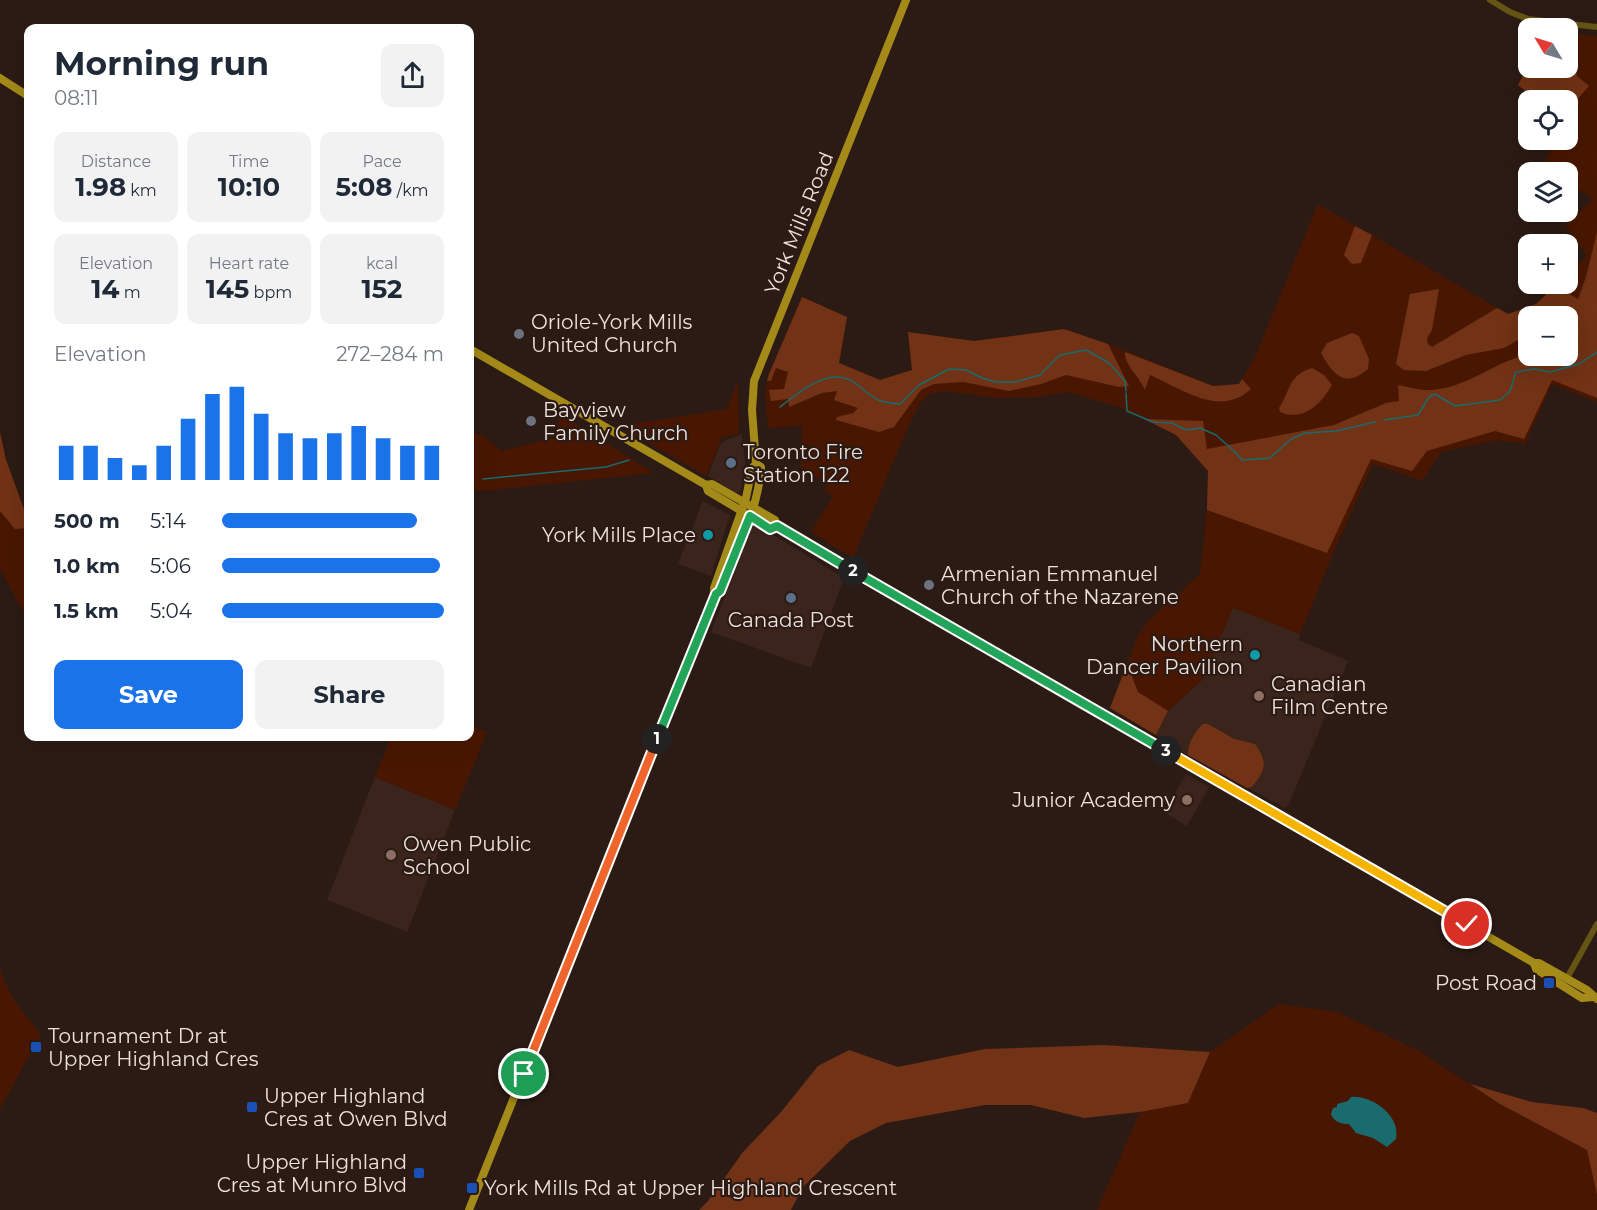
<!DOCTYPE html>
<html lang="en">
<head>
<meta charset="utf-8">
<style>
	:root { --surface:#fff; --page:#f2f2f3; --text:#1f2937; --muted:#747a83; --accent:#1a73e8 }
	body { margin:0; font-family:Montserrat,sans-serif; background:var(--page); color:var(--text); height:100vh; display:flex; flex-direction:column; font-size:22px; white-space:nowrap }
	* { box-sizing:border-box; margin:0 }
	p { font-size:20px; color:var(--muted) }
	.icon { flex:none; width:33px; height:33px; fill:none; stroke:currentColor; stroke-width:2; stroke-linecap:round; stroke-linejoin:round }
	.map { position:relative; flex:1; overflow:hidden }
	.side { position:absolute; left:24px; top:24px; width:450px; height:717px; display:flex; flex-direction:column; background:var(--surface); border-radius:12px; box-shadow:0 6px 24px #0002 }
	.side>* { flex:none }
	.needle { width:39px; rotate:308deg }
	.buttons { position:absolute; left:1518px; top:18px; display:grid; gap:12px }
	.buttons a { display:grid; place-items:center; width:60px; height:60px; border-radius:12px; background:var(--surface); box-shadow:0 6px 24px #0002; font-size:30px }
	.pin { position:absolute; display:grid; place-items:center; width:51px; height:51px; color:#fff; margin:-26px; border:3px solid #fff; border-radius:50%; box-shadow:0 2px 6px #0007 }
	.km { position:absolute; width:30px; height:30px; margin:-15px; border-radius:50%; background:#222; color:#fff; font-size:16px; line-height:30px; text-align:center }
	.round { display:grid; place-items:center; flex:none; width:63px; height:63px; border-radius:12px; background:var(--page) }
	.summary { display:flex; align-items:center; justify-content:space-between; height:102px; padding:0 30px }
	h1 { font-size:33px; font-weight:700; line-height:45px }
	.metrics { display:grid; grid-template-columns:repeat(3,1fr); gap:9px; height:102px; padding:6px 30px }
	.metrics div { display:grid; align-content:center; border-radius:12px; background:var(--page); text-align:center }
	.metrics b { font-size:26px; font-weight:700 }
	.metrics small { font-size:16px; font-weight:400 }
	.metrics p { font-size:16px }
	.chart { height:168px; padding:12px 30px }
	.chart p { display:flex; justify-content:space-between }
	.chart svg { width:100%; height:108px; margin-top:6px; stroke:var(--accent); stroke-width:6 }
	.button { display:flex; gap:12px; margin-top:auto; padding:12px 30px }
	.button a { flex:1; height:69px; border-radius:12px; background:var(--accent); color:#fff; font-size:24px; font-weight:700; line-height:69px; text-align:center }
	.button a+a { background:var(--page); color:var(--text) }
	ul { padding:0 30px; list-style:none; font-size:20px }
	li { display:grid; grid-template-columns:96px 72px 1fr; align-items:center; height:45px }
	li i { height:15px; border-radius:8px; background:var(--accent) }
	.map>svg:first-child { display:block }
	.built { fill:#3b241b }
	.green { fill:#491701; fill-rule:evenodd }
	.forest { fill:#723215 }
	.water { fill:#196b6d }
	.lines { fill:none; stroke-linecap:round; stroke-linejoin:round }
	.stream { stroke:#196b6d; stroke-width:1.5 }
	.minor { stroke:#655515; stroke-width:6 }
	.major { stroke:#a48a18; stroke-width:8 }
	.split-1-casing { stroke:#fff; stroke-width:12 }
	.split-2-casing { stroke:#fff; stroke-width:12 }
	.split-3-casing { stroke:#fff; stroke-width:12 }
	.split-4-casing { stroke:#fff; stroke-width:12 }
	.split-1 { stroke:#f0652b; stroke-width:8 }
	.split-2 { stroke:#22a559; stroke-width:8 }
	.split-3 { stroke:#22a559; stroke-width:8 }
	.split-4 { stroke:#f5b400; stroke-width:8 }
	.worship-dot { fill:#6b7280; stroke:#2c1b14; stroke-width:2 }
	.service-dot { fill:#5c6f8a; stroke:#2c1b14; stroke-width:2 }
	.culture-dot { fill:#0f9aa8; stroke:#2c1b14; stroke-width:2 }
	.education-dot { fill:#8d6e63; stroke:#2c1b14; stroke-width:2 }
	.transit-dot { fill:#1a4fb4; stroke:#2c1b14; stroke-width:2 }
	.labels { text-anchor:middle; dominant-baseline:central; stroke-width:4.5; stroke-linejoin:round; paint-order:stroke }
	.street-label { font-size:20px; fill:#ede1dc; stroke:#2c1b14 }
	.poi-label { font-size:20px; fill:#ede1dc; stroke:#2c1b14; text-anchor:start }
</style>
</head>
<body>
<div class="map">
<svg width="1597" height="1210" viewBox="0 0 1597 1210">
	<rect width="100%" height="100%" fill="#2c1b14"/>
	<g class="built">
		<polygon points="742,434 745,463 741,490 739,493 735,492 708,476 719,446 726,440"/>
		<polygon points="703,501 730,515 711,576 678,564"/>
		<polygon points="754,523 844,578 811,668 711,632"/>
		<polygon points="1233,607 1300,634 1299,640 1348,661 1289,804 1285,808 1188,755 1156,735 1168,711 1202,680"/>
		<polygon points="1186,774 1209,787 1187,826 1164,812"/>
		<polygon points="375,777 455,810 407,932 327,900"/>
	</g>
	<g class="green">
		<path d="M1568,33L1597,36V402L1552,384L1525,444L1497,440L1441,452L1422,481L1373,464L1332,556L1300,634L1233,608L1202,680L1168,711L1156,735L1110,708L1138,636L1148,621L1200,574L1207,510L1208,471L1176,435L1119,407L1068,392L1038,397L996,398L945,391L930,394L920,403L908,427L853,558L811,532L833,496L824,491L827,484L801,468L802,426L805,425L768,428L765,393L769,374L802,297L847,317L839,363L880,380L912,370L908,332L974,341L1064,329L1108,344L1213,386L1239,384L1254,359L1318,204L1508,314L1536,304L1558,284H1568V274L1587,256L1566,226L1593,198L1568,184V172H1547L1542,170L1554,140H1568ZM1528,316H1568V356H1528Z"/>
		<polygon points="738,381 739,434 722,437 706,476 620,426 727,409"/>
		<polygon points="560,414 654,473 481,491 470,489 470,432 484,436 501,451 557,437"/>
		<polygon points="0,432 6,460 28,520 28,621 0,568"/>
		<polygon points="470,725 487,732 455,810 375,777 391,737 470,736"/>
		<path d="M0,969C9,997 22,1012 41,1034L0,1109Z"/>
		<polygon points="1279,1004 1337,1012 1421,1052 1498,1103 1587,1150 1597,1187 1597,1210 1097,1210 1140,1112 1188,1103 1210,1052"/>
	</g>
	<g class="forest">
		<polygon points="1568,36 1573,37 1577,76 1589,86 1569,109 1568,100 1531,100 1529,94 1518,85 1528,66 1528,68 1568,68"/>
		<polygon points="1355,226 1372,235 1361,263 1352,264 1344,255"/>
		<path d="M1597,232V398L1552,380L1524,439L1495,431L1427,451L1412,471L1371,459L1327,553L1207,510L1208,471L1176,435L1144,419L1203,421L1207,449L1334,425L1386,403L1399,401L1398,385C1409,387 1421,391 1431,390C1467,388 1495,362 1528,354V356H1568V316H1528V334L1504,348L1466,355L1426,371L1404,370L1396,364L1410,294L1439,289L1432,330L1427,338L1428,344L1432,347L1497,308L1508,314L1536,304L1555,286L1578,299L1586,277Z"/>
		<polygon points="802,297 847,317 839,363 880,380 912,370 908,332 974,341 1064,329 1108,344 1129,386 1119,387 1066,375 1041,384 1009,391 963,382 934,384 921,390 894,427 879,432 836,420 837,417 853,413 858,408 834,400 837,391 822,393 789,407 788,399 771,401 769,390 784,389 788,372 776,368 771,381 767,381 769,374"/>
		<path d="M1352,333L1359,336L1369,359L1368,369C1345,389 1333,375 1321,353L1327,343Z"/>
		<path d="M1125,352L1213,386L1239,384L1242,379L1251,389C1220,418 1182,389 1150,375L1145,390C1140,377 1124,365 1125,352Z"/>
		<path d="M1312,368L1324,375L1332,385C1321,404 1303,422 1280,412L1279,408C1291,390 1288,375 1312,368Z"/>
		<polygon points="0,432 6,460 28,520 28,528 15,529 0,511"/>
		<polygon points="1127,664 1138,692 1168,711 1156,735 1110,708"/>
		<path d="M1203,724H1208L1234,739L1255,744C1268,763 1266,769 1252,787L1247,788L1188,755C1187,745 1195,731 1203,724Z"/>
		<polygon points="1104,1045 1210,1052 1188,1103 1140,1112 1084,1118 1031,1105 985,1105 886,1123 850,1141 803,1187 791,1210 699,1210 708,1201 743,1152 781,1112 818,1066 849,1050 898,1067 985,1049"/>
		<polygon points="1470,1084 1532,1102 1583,1108 1597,1113 1597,1195 1587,1150 1498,1103"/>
	</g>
	<path class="water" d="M1351,1097C1372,1095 1401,1116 1396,1139L1387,1147L1373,1138L1356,1133L1349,1124C1341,1124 1334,1122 1331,1114L1333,1108L1337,1107V1104L1348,1101Z"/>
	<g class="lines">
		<g class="stream">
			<polyline points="1126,393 1127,411 1153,422 1172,423 1186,430 1200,428 1216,435 1235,452 1242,460 1270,458 1291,439 1305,433 1336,431 1375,422"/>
			<path d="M780,407C799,392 830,365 855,383C875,397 872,402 900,404L919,385L949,369L966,370L982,378L996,382H1015L1040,375L1060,355L1086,350L1109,363L1125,381L1126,391"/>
			<polyline points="1384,420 1418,415 1429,397 1435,394 1455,406 1500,400 1510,391 1516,372 1534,369 1550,372 1579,364 1597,352"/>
			<polyline points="483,479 606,467 629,460"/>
		</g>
		<g class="minor">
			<polyline points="1490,0 1510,12 1528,19 1597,27"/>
			<polyline points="1566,980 1597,924"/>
		</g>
		<g class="major">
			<polyline points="0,78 28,96"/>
			<polyline points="470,349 706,485 712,484 775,520 777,526 795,537 1534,963 1539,963 1587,990 1597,999"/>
			<polyline points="706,485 708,491 770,528 777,526"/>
			<polyline points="715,594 714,588 746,498 752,468 756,464"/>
			<polyline points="1534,963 1536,969 1582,998 1594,997"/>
			<path d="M469,1210L708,613L715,594L720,591C736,552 758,511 761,467L756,464L752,410L754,381L906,0"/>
		</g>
	</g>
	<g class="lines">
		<g class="split-1-casing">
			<polyline id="split-1" points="524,1074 657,739"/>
		</g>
		<g class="split-2-casing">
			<polyline id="split-2" points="657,739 716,594 720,591 750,516 770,529 777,526 853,571"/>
		</g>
		<g class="split-3-casing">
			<polyline id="split-3" points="853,571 1166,751"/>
		</g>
		<g class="split-4-casing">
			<polyline id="split-4" points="1166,751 1467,924"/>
		</g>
		<use href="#split-1" class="split-1"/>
		<use href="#split-2" class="split-2"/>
		<use href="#split-3" class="split-3"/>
		<use href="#split-4" class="split-4"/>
	</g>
	<g class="worship-dot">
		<circle cx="519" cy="334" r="6"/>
		<circle cx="531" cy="421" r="6"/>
		<circle cx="929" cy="585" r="6"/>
	</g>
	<g class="service-dot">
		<circle cx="731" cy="463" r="6"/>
		<circle cx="791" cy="598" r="6"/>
	</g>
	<g class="culture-dot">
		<circle cx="708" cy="535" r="6"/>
		<circle cx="1255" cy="655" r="6"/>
	</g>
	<g class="education-dot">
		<circle cx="1259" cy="696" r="6"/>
		<circle cx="1187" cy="800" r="6"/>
		<circle cx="391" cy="855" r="6"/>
	</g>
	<g class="transit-dot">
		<rect x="1543" y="977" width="12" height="12" rx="3"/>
		<rect x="30" y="1041" width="12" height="12" rx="3"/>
		<rect x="246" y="1101" width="12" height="12" rx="3"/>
		<rect x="413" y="1167" width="12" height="12" rx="3"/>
		<rect x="466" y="1182" width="12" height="12" rx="3"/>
	</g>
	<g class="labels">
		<g class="street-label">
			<text transform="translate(799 223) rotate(-68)">York Mills Road</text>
		</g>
		<g class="poi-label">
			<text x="531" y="322">Oriole-York Mills<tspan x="531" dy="23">United Church</tspan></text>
			<text x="543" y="410">Bayview<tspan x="543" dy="23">Family Church</tspan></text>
			<text x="743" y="452">Toronto Fire<tspan x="743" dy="23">Station 122</tspan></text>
			<text x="696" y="535" text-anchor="end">York Mills Place</text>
			<text x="941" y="574">Armenian Emmanuel<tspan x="941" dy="23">Church of the Nazarene</tspan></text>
			<text x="791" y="620" text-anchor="middle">Canada Post</text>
			<text x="1243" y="644" text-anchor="end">Northern<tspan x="1243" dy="23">Dancer Pavilion</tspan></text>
			<text x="1271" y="684">Canadian<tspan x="1271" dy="23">Film Centre</tspan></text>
			<text x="1175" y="800" text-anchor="end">Junior Academy</text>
			<text x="403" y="844">Owen Public<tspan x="403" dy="23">School</tspan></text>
			<text x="1537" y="983" text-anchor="end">Post Road</text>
			<text x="48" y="1036">Tournament Dr at<tspan x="48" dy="23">Upper Highland Cres</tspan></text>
			<text x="264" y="1096">Upper Highland<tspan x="264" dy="23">Cres at Owen Blvd</tspan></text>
			<text x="407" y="1162" text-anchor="end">Upper Highland<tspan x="407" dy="23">Cres at Munro Blvd</tspan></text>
			<text x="484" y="1188">York Mills Rd at Upper Highland Crescent</text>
		</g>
	</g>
</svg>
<div class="buttons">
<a><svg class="needle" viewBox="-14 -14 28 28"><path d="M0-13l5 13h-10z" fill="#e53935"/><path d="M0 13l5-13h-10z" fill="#747a83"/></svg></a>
<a><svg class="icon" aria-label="locate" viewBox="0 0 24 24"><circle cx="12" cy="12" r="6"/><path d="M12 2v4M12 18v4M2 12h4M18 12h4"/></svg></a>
<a><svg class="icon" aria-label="layers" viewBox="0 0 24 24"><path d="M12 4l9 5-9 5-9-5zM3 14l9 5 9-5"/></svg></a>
<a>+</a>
<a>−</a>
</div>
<div class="pin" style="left:524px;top:1074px;background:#1e9e55"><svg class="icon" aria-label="arrive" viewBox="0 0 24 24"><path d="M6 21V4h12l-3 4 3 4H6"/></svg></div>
<div class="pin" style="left:1467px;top:924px;background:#d93025"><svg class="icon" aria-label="check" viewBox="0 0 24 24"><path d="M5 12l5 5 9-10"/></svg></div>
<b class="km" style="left:657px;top:739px">1</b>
<b class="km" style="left:853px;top:571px">2</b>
<b class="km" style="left:1166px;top:751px">3</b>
<section class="side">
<div class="summary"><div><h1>Morning run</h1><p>08:11</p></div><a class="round"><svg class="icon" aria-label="share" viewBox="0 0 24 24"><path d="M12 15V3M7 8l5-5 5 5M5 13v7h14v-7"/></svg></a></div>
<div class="metrics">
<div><p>Distance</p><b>1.98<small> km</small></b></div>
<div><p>Time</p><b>10:10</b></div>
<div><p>Pace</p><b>5:08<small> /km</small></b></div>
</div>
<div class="metrics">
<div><p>Elevation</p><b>14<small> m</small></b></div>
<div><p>Heart rate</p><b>145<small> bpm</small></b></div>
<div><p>kcal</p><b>152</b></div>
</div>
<div class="chart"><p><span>Elevation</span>272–284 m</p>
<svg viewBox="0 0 160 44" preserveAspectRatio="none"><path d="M5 44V30M15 44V30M25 44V35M35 44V38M45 44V30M55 44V19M65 44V9M75 44V6M85 44V17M95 44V25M105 44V27M115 44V25M125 44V22M135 44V27M145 44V30M155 44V30"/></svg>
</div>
<ul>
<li><b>500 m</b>5:14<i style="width:88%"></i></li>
<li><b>1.0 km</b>5:06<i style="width:98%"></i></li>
<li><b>1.5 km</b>5:04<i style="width:100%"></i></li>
</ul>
<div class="button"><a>Save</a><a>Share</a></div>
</section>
</div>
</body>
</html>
